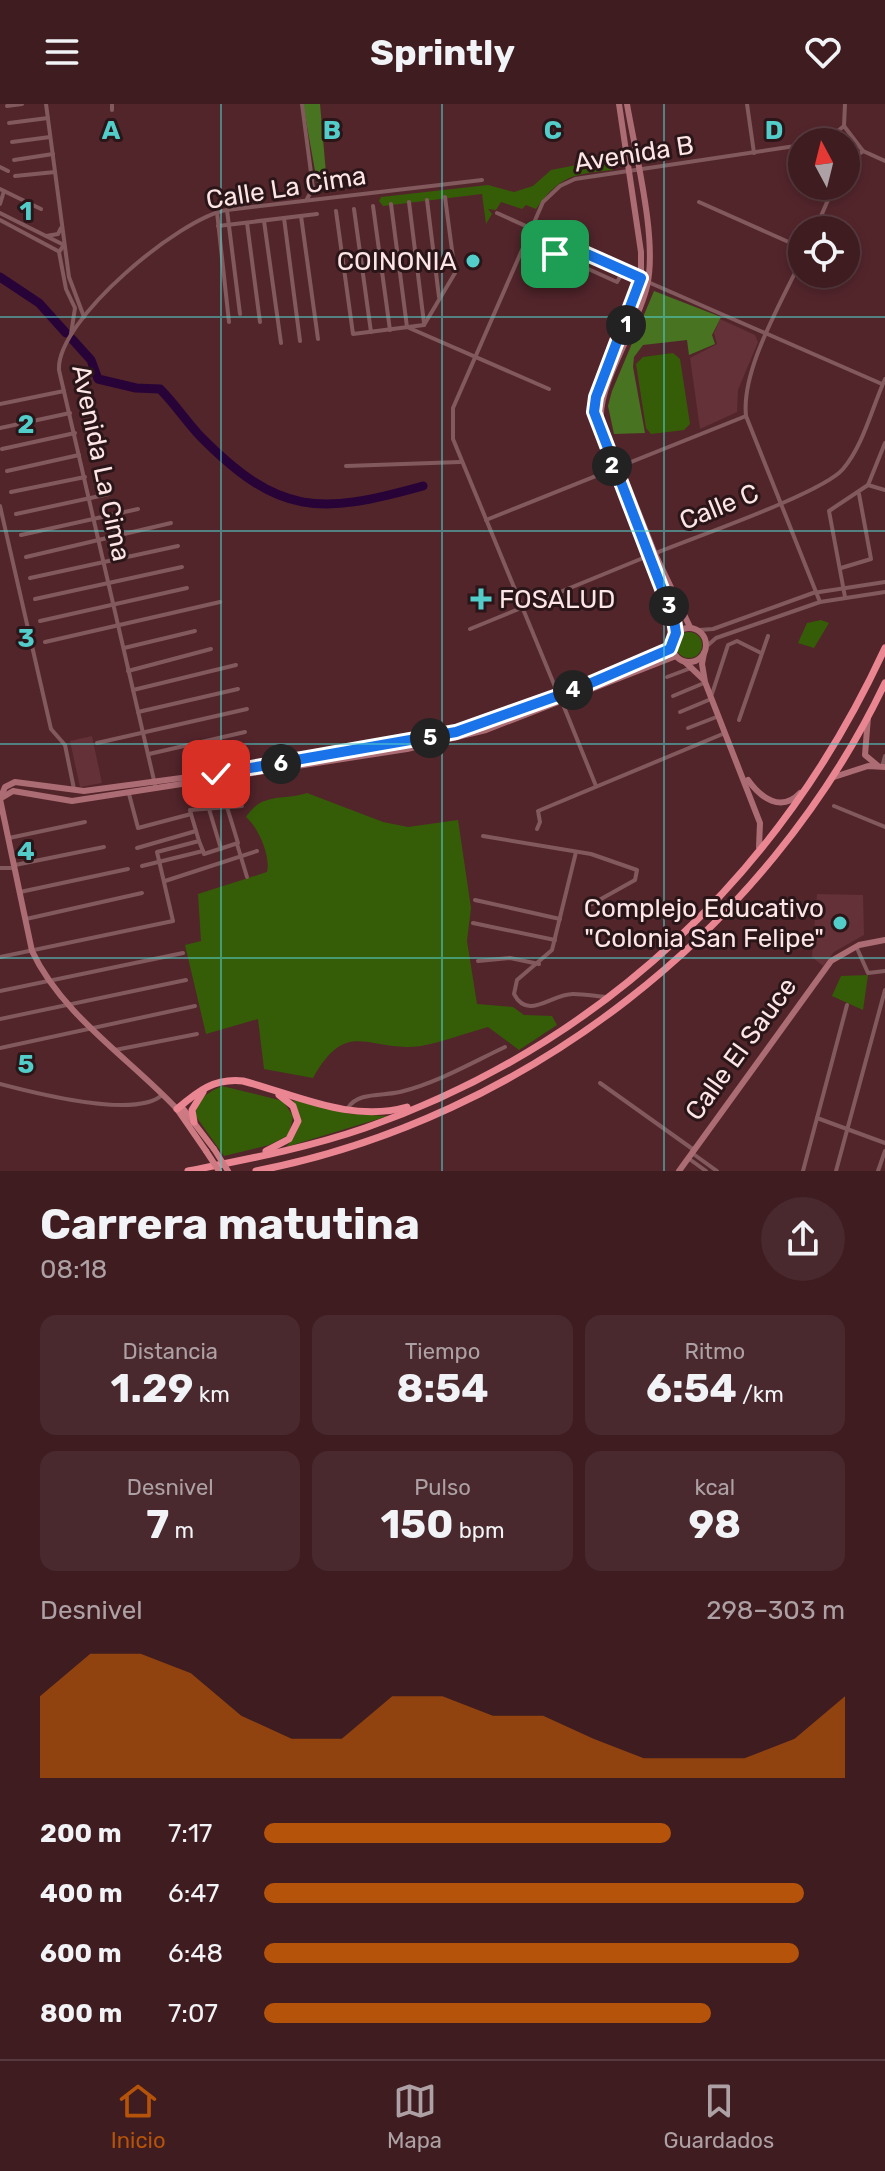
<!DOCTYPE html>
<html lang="es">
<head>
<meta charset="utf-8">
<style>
	:root { --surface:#3e1c20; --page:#49292d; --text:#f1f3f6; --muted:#ada1a5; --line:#573a3e; --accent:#b45309 }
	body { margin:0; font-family:Rubik,sans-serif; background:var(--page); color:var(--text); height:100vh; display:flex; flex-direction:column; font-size:30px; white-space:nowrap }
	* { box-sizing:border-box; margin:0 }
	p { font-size:26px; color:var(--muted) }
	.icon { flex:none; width:44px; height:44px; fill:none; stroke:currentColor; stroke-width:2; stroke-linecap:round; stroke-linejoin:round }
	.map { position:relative; height:1067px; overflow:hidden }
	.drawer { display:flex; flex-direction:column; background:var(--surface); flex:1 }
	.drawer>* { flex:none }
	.needle { width:52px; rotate:353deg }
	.controls { position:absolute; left:788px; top:24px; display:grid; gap:16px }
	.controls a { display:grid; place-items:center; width:72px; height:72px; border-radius:50%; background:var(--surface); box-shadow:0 4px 12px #0003,0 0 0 2px var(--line); font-size:40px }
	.pin { position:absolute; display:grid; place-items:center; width:68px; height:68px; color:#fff; margin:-34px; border-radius:16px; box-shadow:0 4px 12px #0006 }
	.km { position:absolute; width:40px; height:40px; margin:-20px; border-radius:50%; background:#222; color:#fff; font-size:22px; line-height:40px; text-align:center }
	.round { display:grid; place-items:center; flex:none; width:84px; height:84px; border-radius:42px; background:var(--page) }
	.headline { display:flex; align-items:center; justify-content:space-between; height:136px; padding:0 40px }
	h1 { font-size:44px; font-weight:700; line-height:60px }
	.stats { display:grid; grid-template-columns:repeat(3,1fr); gap:12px; height:136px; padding:8px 40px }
	.stats div { display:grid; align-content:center; border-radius:16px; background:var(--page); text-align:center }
	.stats b { font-size:40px; font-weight:700 }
	.stats small { font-size:22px; font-weight:400 }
	.stats p { font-size:22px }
	.chart { height:224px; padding:16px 40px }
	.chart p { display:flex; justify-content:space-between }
	.chart svg { width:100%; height:144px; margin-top:8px; fill:var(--accent); opacity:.7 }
	ul { padding:0 40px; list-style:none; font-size:26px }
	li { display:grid; grid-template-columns:128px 96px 1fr; align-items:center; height:60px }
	li i { height:20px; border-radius:10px; background:var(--accent) }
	header { display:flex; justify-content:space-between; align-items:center; height:104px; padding:0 40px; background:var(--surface); font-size:36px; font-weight:700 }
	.dock { display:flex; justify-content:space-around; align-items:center; height:112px; border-top:2px solid var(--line); background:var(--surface); font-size:22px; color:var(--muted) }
	.dock a { display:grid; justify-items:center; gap:4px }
	.dock .on { color:var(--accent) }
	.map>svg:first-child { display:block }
	.built { fill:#633137 }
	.green { fill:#355d07 }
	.forest { fill:#487320 }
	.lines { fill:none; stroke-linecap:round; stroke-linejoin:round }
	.river { stroke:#280338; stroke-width:9 }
	.street { stroke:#82595d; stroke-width:4 }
	.secondary { stroke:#ac6c73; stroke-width:6 }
	.primary { stroke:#cd7a83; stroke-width:6 }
	.highway { stroke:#ea8692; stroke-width:7 }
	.primary-bridge { stroke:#cd7a83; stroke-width:6 }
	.route-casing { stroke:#fff; stroke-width:16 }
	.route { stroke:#1a73e8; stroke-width:10 }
	.grid { fill:none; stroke:#53cdca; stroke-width:2; stroke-opacity:0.55 }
	.poi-dot { fill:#53cdca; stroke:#2a1618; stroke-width:3 }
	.labels { text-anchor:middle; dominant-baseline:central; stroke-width:6; stroke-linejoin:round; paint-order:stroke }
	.street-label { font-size:26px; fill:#fde5e6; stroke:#2a1618 }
	.poi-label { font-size:26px; fill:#fde5e6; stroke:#2a1618; text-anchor:end }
	.grid-label { font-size:26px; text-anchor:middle; font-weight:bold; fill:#53cdca; stroke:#2a1618; stroke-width:6; stroke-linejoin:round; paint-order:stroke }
</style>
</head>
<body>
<header><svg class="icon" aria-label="menu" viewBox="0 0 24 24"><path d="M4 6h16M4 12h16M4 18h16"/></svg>Sprintly<svg class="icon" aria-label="heart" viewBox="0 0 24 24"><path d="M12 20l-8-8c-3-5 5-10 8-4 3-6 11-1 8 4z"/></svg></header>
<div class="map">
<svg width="885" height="1067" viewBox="0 0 885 1067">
	<rect width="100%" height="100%" fill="#52252b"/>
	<g class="built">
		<polygon points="720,215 755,231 758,238 738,286 737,308 700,325 690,254 717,240 714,229"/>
		<polygon points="92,632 102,679 80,683 70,637"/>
		<polygon points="817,790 863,791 864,831 834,848 823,862 812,853"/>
	</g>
	<g class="green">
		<path d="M597,57H609L613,66C574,70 560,71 536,105L526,101L522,105L501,98L496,106L488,105L492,110L486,120L482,90L383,102L379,97L381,93L488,81L514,88L533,82L551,66Z"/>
		<polygon points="673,249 680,255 690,320 684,326 651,330 646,324 636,260 643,253"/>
		<polygon points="821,516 829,519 814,544 798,539 807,519"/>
		<circle cx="689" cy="541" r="13"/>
		<path d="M307,689L383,718L408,723L458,716L471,804L467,837L477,900L513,903L524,911L552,912L557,921L519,946L488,923C466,929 443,938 421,942C368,949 348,912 313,974L264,965L258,915L206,930L185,841L201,837L198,790L267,768C271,752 258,723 246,713C262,688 282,697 307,689Z"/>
		<polygon points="868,871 863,906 832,892 841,872"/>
		<path d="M222,982L283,997L293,1012L289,1031L269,1041L224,1052L195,1011C198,994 207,989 222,982Z"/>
		<path d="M293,996L350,1010L388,1012L286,1043C300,1028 304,1015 293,996Z"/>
	</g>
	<g class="forest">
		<polygon points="303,0 320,0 327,81 319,89"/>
		<polygon points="654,187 721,213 712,231 715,240 689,251 687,236 643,241 634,253 633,263 645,329 614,330 608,302 612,287"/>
	</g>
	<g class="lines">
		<g class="river">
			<polyline points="0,173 39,199 66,229"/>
			<path d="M72,235L91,256L98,275L136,284L160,285C175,300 186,317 200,332C279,412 319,411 423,382"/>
		</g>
		<g class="street">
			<polyline points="46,0 69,173 84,213"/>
			<polyline points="112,0 112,6"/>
			<polyline points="302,0 313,84 307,95"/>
			<polyline points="747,0 754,49"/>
			<polyline points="7,2 22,0"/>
			<polyline points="9,19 48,14"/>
			<polyline points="844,22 845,0"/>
			<polyline points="12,38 50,33"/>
			<polyline points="824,38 844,22 863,47 846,61"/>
			<polyline points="863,47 885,57"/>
			<polyline points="14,56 53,50"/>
			<polyline points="0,63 8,67"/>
			<polyline points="15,72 55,68"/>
			<polyline points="0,85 41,105"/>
			<polyline points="427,96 439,193"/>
			<polyline points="409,98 424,219"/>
			<polyline points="699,98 802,144"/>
			<polyline points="0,100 4,87"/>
			<polyline points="391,100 407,223 549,285"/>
			<polyline points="373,102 390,226"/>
			<polyline points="354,105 371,228"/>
			<polyline points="227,106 240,210"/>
			<polyline points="336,107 353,230 424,221"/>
			<polyline points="217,108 229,218"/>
			<polyline points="0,109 64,141"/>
			<polyline points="497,109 641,174"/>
			<polyline points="301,112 318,235"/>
			<polyline points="284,114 300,237"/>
			<polyline points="0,116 58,147"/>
			<polyline points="264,117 281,239"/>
			<polyline points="247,119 260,218"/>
			<polyline points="218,122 317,110"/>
			<polyline points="815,126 834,82"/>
			<polyline points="46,132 58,130 61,124"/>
			<polyline points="560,138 555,150 617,178 624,166"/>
			<polyline points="64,141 59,148 66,185 75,204 71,230"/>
			<path d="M802,154C782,198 741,265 746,312L820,498"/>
			<polyline points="648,178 882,280"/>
			<polyline points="424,221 455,169 445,93"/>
			<polyline points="0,300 64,287"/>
			<polyline points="0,324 70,309"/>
			<polyline points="2,345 75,329"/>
			<polyline points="346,362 460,358"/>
			<polyline points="7,367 79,351"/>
			<polyline points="868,381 885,386"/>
			<polyline points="11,388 85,373"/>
			<polyline points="0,402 51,625 65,641 74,685"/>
			<polyline points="16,410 109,390"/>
			<polyline points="486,416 746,312"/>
			<polyline points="21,431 138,405"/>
			<path d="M656,449C692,434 823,389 843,365C863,342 872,304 885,275"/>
			<polyline points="26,453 171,419"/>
			<polyline points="841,464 871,455 859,390"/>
			<polyline points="30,474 178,442"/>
			<polyline points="845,493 829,407 868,381 885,339"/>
			<polyline points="35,495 182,463"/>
			<polyline points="40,517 187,484"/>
			<polyline points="470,525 648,452"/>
			<polyline points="699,526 713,525 813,489 885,478"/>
			<polyline points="45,538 220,498"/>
			<polyline points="707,542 716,534 820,498 885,488"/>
			<polyline points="124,544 195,527"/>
			<polyline points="128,567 211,545"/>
			<polyline points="667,573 691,564"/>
			<polyline points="133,586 236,561"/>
			<polyline points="558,590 453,335 453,304 543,98 560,82 575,75 802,41"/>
			<polyline points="712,590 728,541 737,537 761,549"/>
			<polyline points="673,592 704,579"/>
			<polyline points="562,598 596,682"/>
			<polyline points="138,608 238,585"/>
			<polyline points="680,608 711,595"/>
			<polyline points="739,616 768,532"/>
			<polyline points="688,624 719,612"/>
			<polyline points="97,639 247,605"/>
			<polyline points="149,650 245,628"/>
			<polyline points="882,663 885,652"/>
			<path d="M156,685L59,266C56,216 181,113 227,106L482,76"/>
			<polyline points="834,702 885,723"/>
			<polyline points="209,705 221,745"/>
			<polyline points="191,710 190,706 242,702"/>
			<polyline points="537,725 540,718 538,707 725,629"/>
			<polyline points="483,732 591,750 637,766 635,776 592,800"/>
			<polyline points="9,734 85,718"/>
			<polyline points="237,740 247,773"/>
			<polyline points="137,744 196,727"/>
			<polyline points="203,747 204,750 238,739 227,703"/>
			<path d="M576,748L552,846L517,876L514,890C528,917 551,890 573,890C584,890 595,892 606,893"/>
			<polyline points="15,761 104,743"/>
			<polyline points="142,762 203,747 199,737"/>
			<polyline points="0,764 14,764"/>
			<polyline points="165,777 257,747"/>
			<polyline points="20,788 128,765"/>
			<polyline points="475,796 560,815"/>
			<polyline points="26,815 142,789"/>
			<polyline points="473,819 555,836"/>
			<polyline points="856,842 868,869 885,867"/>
			<polyline points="0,853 173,817 157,748 199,737 191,710 138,724 129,690"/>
			<polyline points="478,857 510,854 539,860"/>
			<polyline points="0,887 183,849"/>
			<polyline points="0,915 186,876"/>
			<polyline points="0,944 195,902"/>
			<polyline points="115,946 197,930"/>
			<polyline points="600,979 694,1046"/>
			<path d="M0,980C34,989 136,1015 162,991"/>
			<path d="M348,1004C357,988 383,992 400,988C437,979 471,959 505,943"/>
			<polyline points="817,1014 885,1039"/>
			<polyline points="692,1049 717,1067"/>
			<polyline points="688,1054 706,1067"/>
			<polyline points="803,1067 847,901"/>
			<polyline points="836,1067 885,886"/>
			<polyline points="878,1067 885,1047"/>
		</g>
		<g class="secondary">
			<polyline points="619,0 641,148 641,174 596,293 594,308 676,529"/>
			<path d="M627,0C635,48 658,136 647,182C639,220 599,278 601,314L655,450L690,523"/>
			<circle cx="689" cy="541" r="17"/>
			<polyline points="704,549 702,560 705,578 760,719 759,743"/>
			<polyline points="685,558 703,575"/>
			<polyline points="868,613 865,651 877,661"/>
			<polyline points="834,673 868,662 885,663"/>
			<path d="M748,676C761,694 781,709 800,689"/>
			<polyline points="3,693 13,687 72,697 407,645 486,626 676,552"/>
			<polyline points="0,695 5,683 15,678 84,687 278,661 432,634 503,613 665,548 672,537"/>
			<path d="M0,695L32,847C62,911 129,954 177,1005"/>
			<polyline points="679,1067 831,857 859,841 885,836"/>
		</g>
		<g class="primary">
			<polyline points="181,1002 214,1045"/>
			<polyline points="177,1005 206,1047"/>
		</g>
		<g class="highway">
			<path d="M177,1005C198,987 214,974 243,977C297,991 351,1019 407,1003"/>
			<polyline points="194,1018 192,1006 203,988"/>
			<polyline points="266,1047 289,1035 298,1017 293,1002 279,991"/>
			<path d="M188,1067C248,1055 307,1044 365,1024C601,941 781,770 885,544"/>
			<path d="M256,1067C525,1015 767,826 885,579"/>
		</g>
		<g class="primary-bridge">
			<polyline points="214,1045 228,1067"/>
			<polyline points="206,1047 219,1067"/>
		</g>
	</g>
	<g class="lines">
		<g class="route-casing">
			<polyline id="route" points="216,670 456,628 577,585 670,545 676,529 674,516 594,308 596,293 641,174 560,138 555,150"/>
		</g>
		<use href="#route" class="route"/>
	</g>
	<path class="grid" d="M221,0V1067M442,0V1067M664,0V1067M0,213H885M0,427H885M0,640H885M0,854H885"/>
	<g class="poi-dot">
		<circle cx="473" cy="157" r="8"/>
		<path d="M477 483h8v8h8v8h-8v8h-8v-8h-8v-8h8z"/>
		<circle cx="840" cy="819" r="8"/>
	</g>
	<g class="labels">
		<g class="street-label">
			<text transform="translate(634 50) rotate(-9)">Avenida B</text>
			<text transform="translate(286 84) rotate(-9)">Calle La Cima</text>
			<text transform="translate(101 359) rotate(78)">Avenida La Cima</text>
			<text transform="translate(719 403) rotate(-22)">Calle C</text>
			<text transform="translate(741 945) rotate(-54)">Calle El Sauce</text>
		</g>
		<g class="poi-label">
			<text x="457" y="157">COINONIA</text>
			<text x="499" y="495" text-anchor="start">FOSALUD</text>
			<text x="824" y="804">Complejo Educativo<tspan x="824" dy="30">"Colonia San Felipe"</tspan></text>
		</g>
	</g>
	<g class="grid-label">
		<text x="111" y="35">A</text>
		<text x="332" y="35">B</text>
		<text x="553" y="35">C</text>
		<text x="774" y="35">D</text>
		<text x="26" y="116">1</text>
		<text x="26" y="329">2</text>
		<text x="26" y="543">3</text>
		<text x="26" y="756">4</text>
		<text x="26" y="969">5</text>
	</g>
</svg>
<div class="controls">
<a><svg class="needle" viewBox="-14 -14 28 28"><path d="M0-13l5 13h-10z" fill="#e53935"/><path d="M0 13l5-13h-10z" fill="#ada1a5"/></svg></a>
<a><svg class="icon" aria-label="locate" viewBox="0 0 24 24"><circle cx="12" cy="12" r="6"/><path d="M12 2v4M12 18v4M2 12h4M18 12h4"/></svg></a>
</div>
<div class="pin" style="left:555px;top:150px;background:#1e9e55"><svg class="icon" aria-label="arrive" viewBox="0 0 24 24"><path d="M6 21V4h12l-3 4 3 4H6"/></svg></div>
<div class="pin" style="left:216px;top:670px;background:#d93025"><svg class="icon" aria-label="check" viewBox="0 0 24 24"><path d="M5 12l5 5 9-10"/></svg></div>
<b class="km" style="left:626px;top:221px">1</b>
<b class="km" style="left:612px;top:362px">2</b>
<b class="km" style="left:669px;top:502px">3</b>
<b class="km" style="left:573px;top:586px">4</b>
<b class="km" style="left:430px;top:634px">5</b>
<b class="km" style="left:281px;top:660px">6</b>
</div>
<section class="drawer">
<div class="headline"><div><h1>Carrera matutina</h1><p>08:18</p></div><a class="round"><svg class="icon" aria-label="share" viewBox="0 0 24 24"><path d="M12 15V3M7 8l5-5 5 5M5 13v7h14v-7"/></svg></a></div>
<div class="stats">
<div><p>Distancia</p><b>1.29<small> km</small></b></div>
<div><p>Tiempo</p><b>8:54</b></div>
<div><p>Ritmo</p><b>6:54<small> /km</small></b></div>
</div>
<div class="stats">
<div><p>Desnivel</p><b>7<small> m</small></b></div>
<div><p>Pulso</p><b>150<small> bpm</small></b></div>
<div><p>kcal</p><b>98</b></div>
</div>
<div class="chart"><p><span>Desnivel</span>298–303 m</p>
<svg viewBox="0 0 160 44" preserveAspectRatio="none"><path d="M0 44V19L10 6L20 6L30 12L40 25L50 32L60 32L70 19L80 19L90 25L100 25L110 32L120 38L130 38L140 38L150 32L160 19V44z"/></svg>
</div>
<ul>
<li><b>200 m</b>7:17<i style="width:70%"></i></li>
<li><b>400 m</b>6:47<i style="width:93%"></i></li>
<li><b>600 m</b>6:48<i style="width:92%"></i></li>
<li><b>800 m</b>7:07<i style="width:77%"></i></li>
</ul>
</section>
<nav class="dock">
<a class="on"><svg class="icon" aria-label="home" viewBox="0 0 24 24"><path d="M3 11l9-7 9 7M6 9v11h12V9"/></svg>Inicio</a>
<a><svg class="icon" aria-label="map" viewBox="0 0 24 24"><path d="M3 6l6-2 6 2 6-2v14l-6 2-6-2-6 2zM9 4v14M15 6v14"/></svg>Mapa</a>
<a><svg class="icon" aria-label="saved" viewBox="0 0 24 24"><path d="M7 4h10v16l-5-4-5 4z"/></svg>Guardados</a>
</nav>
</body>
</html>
